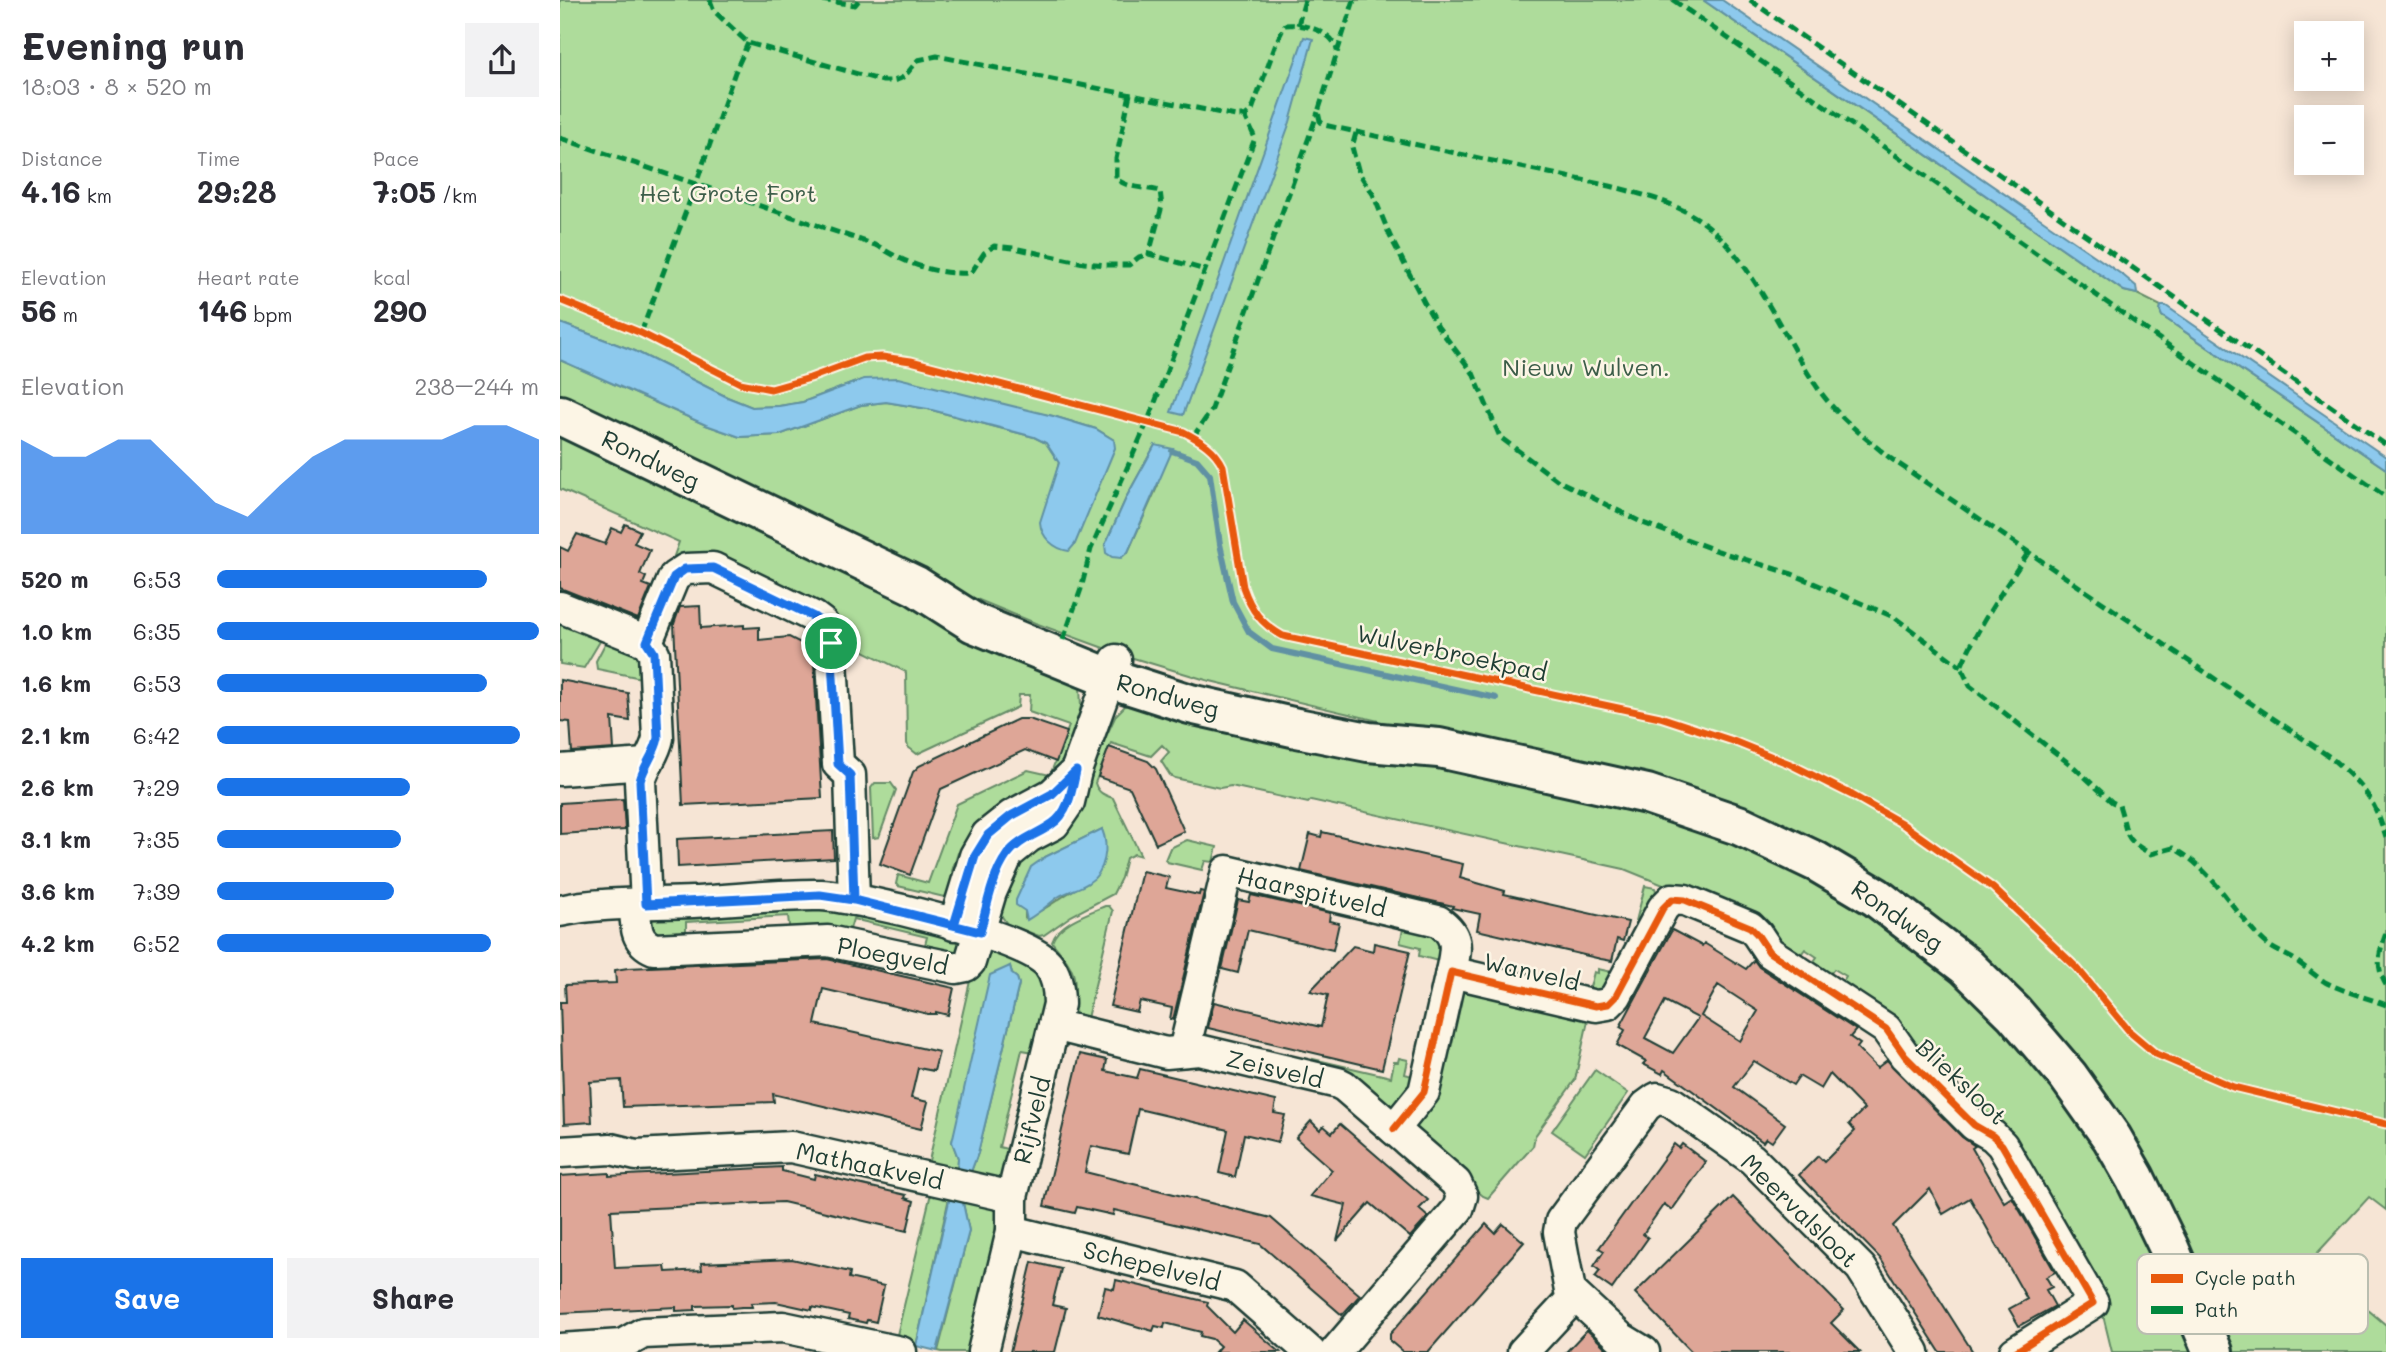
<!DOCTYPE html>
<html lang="en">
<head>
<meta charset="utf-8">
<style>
	:root { --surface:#fff; --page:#f2f2f3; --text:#2b2b33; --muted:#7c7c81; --accent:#1a73e8 }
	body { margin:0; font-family:Mali,sans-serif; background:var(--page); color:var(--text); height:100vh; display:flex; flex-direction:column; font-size:26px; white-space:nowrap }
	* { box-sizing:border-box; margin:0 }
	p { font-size:23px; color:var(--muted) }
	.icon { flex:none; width:38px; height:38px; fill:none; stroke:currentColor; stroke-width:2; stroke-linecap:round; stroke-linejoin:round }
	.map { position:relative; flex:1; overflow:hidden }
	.side { display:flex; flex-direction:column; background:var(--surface); width:560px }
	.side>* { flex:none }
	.tools { position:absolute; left:1734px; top:21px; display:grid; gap:14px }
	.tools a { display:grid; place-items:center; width:70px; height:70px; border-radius:0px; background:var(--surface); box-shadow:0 4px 18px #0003; font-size:35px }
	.pin { position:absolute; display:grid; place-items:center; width:60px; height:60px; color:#fff; margin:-30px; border:4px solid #fff; border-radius:50%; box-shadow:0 2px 7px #0007 }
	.round { display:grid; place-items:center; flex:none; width:74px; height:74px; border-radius:0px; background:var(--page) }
	.summary { display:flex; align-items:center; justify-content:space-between; height:119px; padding:0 21px }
	h1 { font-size:38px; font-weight:800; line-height:52px }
	.stats { display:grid; grid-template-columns:repeat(3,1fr); gap:10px; height:119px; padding:7px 21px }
	.stats div { display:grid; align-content:center }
	.stats b { font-size:30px; font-weight:800 }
	.stats small { font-size:19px; font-weight:400 }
	.stats p { font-size:19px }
	.chart { height:196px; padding:14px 21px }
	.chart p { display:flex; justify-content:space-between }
	.chart svg { width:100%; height:126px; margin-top:7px; fill:var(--accent); opacity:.7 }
	.cta { display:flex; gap:14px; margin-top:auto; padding:14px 21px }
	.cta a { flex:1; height:80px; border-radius:0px; background:var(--accent); color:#fff; font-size:28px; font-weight:800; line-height:80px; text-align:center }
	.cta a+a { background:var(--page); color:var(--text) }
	ul { padding:0 21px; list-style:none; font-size:23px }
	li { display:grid; grid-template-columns:112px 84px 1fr; align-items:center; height:52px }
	li i { height:18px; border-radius:9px; background:var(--accent) }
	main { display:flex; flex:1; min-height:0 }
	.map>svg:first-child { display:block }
	.green { fill:#aedc9b; stroke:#668c68; stroke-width:2; fill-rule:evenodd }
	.water { fill:#8dc9ed; stroke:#6191a3; stroke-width:2 }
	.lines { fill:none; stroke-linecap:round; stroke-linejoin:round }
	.stream { stroke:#6191a3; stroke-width:6 }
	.building { fill:#dea697; stroke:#1f3d34; stroke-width:2; fill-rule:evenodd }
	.minor-casing { stroke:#1f3d34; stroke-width:35 }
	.major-casing { stroke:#1f3d34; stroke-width:44 }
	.minor { stroke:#fcf5e5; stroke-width:30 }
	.major { stroke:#fcf5e5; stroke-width:38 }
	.quiet { stroke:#00873e; stroke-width:5; stroke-dasharray:10 5; stroke-linecap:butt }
	.cycleway-casing { stroke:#fcf5e5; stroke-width:11 }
	.cycleway { stroke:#e8590c; stroke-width:7 }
	.route-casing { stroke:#fff; stroke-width:14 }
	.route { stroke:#1a73e8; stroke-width:9 }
	.labels { text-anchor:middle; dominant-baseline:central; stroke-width:5; stroke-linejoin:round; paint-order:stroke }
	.park-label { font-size:24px; fill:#3c5d49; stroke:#fcf5e5 }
	.street-label { font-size:24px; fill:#1f3d34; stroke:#fcf5e5 }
	.key { fill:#fcf5e5; stroke:#babeb0; stroke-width:2 }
	.key-label { font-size:19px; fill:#1f3d34 }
</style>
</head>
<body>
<main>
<section class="side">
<div class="summary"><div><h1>Evening run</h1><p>18:03 · 8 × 520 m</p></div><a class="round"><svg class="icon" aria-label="share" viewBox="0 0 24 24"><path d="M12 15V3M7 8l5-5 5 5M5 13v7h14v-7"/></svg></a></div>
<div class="stats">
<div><p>Distance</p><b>4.16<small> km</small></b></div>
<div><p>Time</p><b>29:28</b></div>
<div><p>Pace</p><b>7:05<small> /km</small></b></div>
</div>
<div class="stats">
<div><p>Elevation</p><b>56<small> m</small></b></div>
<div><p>Heart rate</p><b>146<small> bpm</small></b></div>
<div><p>kcal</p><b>290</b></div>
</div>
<div class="chart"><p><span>Elevation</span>238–244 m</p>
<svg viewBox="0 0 160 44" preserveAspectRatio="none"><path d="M0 44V11L10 17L20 17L30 11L40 11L50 22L60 33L70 38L80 27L90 17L100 11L110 11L120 11L130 11L140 6L150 6L160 11V44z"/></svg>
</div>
<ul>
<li><b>520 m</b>6:53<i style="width:84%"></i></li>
<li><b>1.0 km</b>6:35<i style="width:100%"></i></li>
<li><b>1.6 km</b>6:53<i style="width:84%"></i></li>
<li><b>2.1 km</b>6:42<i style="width:94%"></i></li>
<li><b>2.6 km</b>7:29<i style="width:60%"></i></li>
<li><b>3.1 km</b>7:35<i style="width:57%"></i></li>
<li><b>3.6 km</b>7:39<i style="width:55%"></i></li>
<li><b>4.2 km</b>6:52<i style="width:85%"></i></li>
</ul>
<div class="cta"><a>Save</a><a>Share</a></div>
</section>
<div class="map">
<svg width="1826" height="1352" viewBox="0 0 1826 1352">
	<rect width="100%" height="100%" fill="#f6e5d5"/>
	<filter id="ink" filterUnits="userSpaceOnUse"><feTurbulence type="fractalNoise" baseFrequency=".0143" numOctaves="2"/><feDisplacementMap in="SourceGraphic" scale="14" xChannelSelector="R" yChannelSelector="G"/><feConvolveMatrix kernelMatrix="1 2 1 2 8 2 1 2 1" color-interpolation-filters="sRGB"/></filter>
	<g filter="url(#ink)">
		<g class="green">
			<path d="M0,0H1143L1564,291L1577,294L1601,306L1600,311L1602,316L1826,469V1210L1809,1197L1750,1261L1826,1325V1352H1665L1653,1314L1373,918L936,749L646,680L560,654L475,623L392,589L0,404V360L146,425L180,437L219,435L301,405L326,402L368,409L474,437L486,443L499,462L495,479L554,440L536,429L493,416L304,379L243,402L219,406L192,407L167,397L75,351L0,323ZM594,447L598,485L568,552L545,545L567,496Z"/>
			<polygon points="0,429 520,687 521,706 505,766 402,854 398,853 392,871 394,877 386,896 384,897 338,886 336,884 338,875 368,883 397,804 468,770 490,775 509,726 469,712 470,695 459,695 458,707 357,754 348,747 347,743 346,672 114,556 119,542 0,489"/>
			<polygon points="0,615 45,633 24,668 0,664"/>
			<polygon points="47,640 80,648 81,678 37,669 36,661"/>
			<path d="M567,704L987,782L1222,856L1409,984L1550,1156L1633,1352H1552L1541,1307L1437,1126L1423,1113L1398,1099L1408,1088L1377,1056L1365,1067L1278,989L1286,976L1274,969L1267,978L1250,967L1257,957L1245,949L1236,961L1197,923L1064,869L751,800L748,803L671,786L660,788L615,778L610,775L601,761L609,752L602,745L591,756L551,743L535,783C538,793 544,795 553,798L581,856L574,854L566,858L561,878L553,894L511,916L484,935L479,936L447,924L439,912L445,868L517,799L556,715ZM542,829L528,883C505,891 489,910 465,918V911L485,857Z"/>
			<polygon points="315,783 331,783 336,790 319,837 313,838 311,788"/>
			<polygon points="627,840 657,847 653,862 645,861 642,870 607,862 605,860 610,848"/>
			<polygon points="1085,886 1095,888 1096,891 1050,992 1029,991 1034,972 1038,973 1038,969 1052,972 1074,929"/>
			<polygon points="252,905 400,934 405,957 363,953 367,937 293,919 287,939 230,934 228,916 126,922 126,937 93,940 85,916"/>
			<path d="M545,906H549L553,911L527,1018L516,1015L513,1012C517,972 516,972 492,942C498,923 528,913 545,906Z"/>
			<polygon points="844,925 884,937 882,962 859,956 860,948 840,943"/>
			<polygon points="425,946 466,958 488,988 474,1052 462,1050 439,1147 451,1150 446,1182 409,1177 418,1153 459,984 457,978 452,974 450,966 443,971 392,1142 398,1158 397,1174 368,1165 410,981"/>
			<polygon points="899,987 1029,1016 1015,1080 975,1136 973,1146 928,1198 923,1196 852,1135 849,1123"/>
			<polygon points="839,1058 848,1060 845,1074 856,1077 835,1111 752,1066 753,1059 831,1077 834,1062 838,1062"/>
			<polygon points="1035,1070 1068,1093 1025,1154 992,1131"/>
			<polygon points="372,1189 389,1198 356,1346 336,1339"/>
			<polygon points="405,1195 442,1206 416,1352 382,1352 378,1351 409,1231 403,1203"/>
		</g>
		<g class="water">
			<polygon points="1143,0 1162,0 1564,276 1576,286 1577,294 1564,291"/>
			<polygon points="744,37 753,39 730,122 623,415 611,412"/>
			<polygon points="1601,306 1606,306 1826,457 1826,469 1602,316 1600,311"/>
			<path d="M0,323L75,351L167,397L192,407L219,406L243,402L304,379L338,378L493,416L536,429L554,440L555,448L515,544L509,551C494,549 481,537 480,522L499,463L486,443L474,437L368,409L326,402L301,405L219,435L180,437L146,425L0,360Z"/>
			<polygon points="595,445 613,449 612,451 568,552 561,558 552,557 546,553 545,545 567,496"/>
			<path d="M542,829C549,846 546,873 528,883C519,889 508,891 498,897C488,905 478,914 467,920L465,911L456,905V900L471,867L485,857Z"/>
			<polygon points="450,966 452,974 457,978 459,984 418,1153 409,1177 397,1174 398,1158 392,1142 430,975"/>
			<polygon points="405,1195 403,1203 409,1231 377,1351 356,1346 390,1197"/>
		</g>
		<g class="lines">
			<polyline class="stream" points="612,451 637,460 650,475 660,544 673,602 689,632 712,649 936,698"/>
		</g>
		<g class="building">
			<polygon points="65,524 80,531 74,543 90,550 80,574 86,577 83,584 91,587 78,619 0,588 0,547 8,551 17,534 45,544 52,528 61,532"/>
			<polygon points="140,606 141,628 184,625 184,628 199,627 199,640 229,637 241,643 241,647 253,646 262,798 123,805 114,624 120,607"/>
			<polygon points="0,680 68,693 70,721 52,718 54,749 12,752 10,722 0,721"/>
			<polygon points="458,719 469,719 507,732 496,762 465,750 381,789 350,875 320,864 353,772 359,766"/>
			<polygon points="549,747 588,761 596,769 624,831 596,844 570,788 538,777"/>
			<polygon points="63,799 65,830 0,834 0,803"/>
			<polygon points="273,831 274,858 118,867 117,839"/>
			<polygon points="762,832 903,864 900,878 945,891 944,894 1068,922 1063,941 1057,939 1052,961 1041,959 917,930 920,914 892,908 893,906 741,871 750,834 761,837"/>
			<polygon points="582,871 609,877 606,888 639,895 640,891 644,892 613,1020 610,1019 612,1008 580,1001 577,1012 550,1006"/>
			<polygon points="691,895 770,913 769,921 779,923 773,950 688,930 678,973 662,969 678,900 689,902"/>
			<path d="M1112,930L1142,946L1144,943L1186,969L1194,960L1199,967L1296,1030L1290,1037L1300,1044L1297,1048L1317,1068L1327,1060L1402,1137L1415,1146L1412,1148L1428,1176H1429L1444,1202L1452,1197L1495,1272L1486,1277L1492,1287L1486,1290L1495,1306L1459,1326L1449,1309L1467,1299L1410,1198L1383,1214L1370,1189L1333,1226L1413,1352H1380L1320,1258L1239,1175L1258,1156L1264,1162L1295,1131L1289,1124L1304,1109L1270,1074L1261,1089L1239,1076L1233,1085L1194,1061L1174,1087L1225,1124L1212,1142L1206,1138L1203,1142L1104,1070L1102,1074L1083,1064L1086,1061L1057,1045L1065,1030L1060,1027ZM1158,985L1198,1011L1180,1041L1141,1016ZM1105,1001L1138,1018L1113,1053L1085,1038Z"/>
			<polygon points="814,943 850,951 822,1069 648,1028 654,1002 761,1027 768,995 750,991 793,946 813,951"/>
			<polygon points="267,959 394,988 388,1015 376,1012 376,1014 368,1014 263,989 255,1024 379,1052 374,1071 358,1068 351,1098 368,1102 361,1129 213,1094 214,1102 63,1107 61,1080 30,1082 32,1122 4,1124 0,1002 6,1002 5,985 56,983 55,970 68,968"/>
			<polygon points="520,1054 547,1060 545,1071 577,1078 580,1069 716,1101 714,1113 725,1115 718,1142 684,1134 675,1177 659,1173 668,1130 578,1109 568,1154 531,1146 525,1172 711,1218 800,1295 782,1315 700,1244 554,1210 553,1215 517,1207 515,1213 484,1206"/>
			<polygon points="751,1121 760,1130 764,1126 772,1133 780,1124 868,1200 859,1209 868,1217 850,1237 810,1203 777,1241 786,1205 750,1196 772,1170 736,1138"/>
			<polygon points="1114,1144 1119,1148 1122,1144 1146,1162 1112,1210 1104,1204 1083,1234 1088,1238 1052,1289 1035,1277 1040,1271 1034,1266 1044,1251 1039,1248"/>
			<polygon points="222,1167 222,1171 254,1179 255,1174 346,1195 345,1198 354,1201 347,1231 223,1202 51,1210 55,1268 105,1266 106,1272 142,1270 141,1263 232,1259 290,1272 289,1278 324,1286 316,1322 307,1320 306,1323 288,1319 289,1315 271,1311 252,1307 252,1310 216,1302 191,1303 192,1307 182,1307 172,1308 172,1305 135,1306 135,1310 116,1311 116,1307 0,1313 0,1176 49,1173 49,1176"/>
			<polygon points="1173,1197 1284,1310 1271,1323 1300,1352 1132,1352 1075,1293"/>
			<polygon points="926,1224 935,1233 943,1224 964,1242 868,1352 843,1352 830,1341 830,1334"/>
			<polygon points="472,1262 501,1269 492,1305 506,1308 495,1352 450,1352"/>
			<polygon points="556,1280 648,1302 647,1306 673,1332 683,1320 720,1352 655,1352 660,1346 652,1339 640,1336 641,1332 605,1323 604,1328 595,1326 593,1331 538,1315 545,1287 554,1289"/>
			<polygon points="1027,1330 1049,1351 1051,1352 1006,1352"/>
		</g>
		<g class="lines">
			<g class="minor-casing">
				<g id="minor">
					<path d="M0,607L87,642L94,653L98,738C95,754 84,765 80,781L86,904"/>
					<polyline points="87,642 114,577 126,569 153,568 254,617 262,623 271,643 278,764 290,775 294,900"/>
					<polyline points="0,770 86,764"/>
					<path d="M75,905C76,924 74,941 94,949L268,941L396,968L406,966L410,962L431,892L448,854L469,837L494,824L509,802L516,771L556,660"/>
					<path d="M0,911C39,902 92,904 133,902C174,900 219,894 261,895C300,897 465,936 488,964C497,975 499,990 499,1004L452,1197V1231L423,1352"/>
					<polyline points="394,925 415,856 427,835 451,816 492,794 516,771"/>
					<polyline points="494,1025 606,1053 639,1050 778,1083 784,1086 896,1183 902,1196 898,1209 775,1352"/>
					<path d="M624,1051L667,871L878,921C900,936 896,949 891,972"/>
					<polyline points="834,1129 864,1092 891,972 1036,1006 1048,1004 1056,996 1103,908 1112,899 1125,900 1190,927 1197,934 1209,952 1326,1029 1345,1056 1414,1125 1433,1136 1442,1145 1533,1303 1455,1352"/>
					<polyline points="0,1152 51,1149 76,1155 231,1147 452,1197"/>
					<polyline points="452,1231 675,1286 750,1352"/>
					<polyline points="0,1349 62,1345 83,1333 223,1327 341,1352"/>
					<polyline points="963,1352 1015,1296"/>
					<polyline points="1084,1352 1061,1338 1010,1291 999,1232 1001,1221 1086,1106 1097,1098 1111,1102 1192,1159 1301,1268 1354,1352"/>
				</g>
			</g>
			<g class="major-casing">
				<polyline id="major" points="0,415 356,586 414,623 549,678 630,704 737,728 808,742 879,748 1087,794 1181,826 1257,862 1316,897 1406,966 1454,1013 1508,1076 1552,1138 1575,1178 1609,1248 1653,1352"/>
			</g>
			<use href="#minor" class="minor"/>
			<use href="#major" class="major"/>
			<g class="quiet">
				<path d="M150,0L154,11L188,43L323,81C345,82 345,75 358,60L377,56L676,116H685L692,110L717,41L725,25C742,23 775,31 777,51"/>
				<polyline points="261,0 295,5 299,0"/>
				<path d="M794,0L758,112L760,121L764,125L1050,186C1082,194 1117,203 1144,223C1190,256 1223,337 1255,384C1274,414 1303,436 1330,458L1770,757C1803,786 1813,795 1826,838"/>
				<polyline points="1113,0 1826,497"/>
				<polyline points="1190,0 1826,445"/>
				<polyline points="738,25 745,0"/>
				<path d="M570,94L556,159V179C570,189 584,187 600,191L602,206L589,254L645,270"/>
				<polyline points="796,133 792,147 799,173 813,194 830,236 864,302 878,327 913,373 940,437 997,480 1083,523 1158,551 1232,574 1334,617 1401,667"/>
				<polyline points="0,138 136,184 175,72 188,43"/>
				<path d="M81,333L136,184L318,246C346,264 377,275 411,273L424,253L434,246L454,248L524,263L546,265H569L579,257L589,254"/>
				<polyline points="633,437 652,409 758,112"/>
				<path d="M1468,553C1443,590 1418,626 1401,667L1410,686L1515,768L1552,802L1559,805C1569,835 1561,837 1591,854L1613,848C1654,869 1673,914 1707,944C1715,951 1726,954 1735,960C1745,967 1754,975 1765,982C1784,992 1806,997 1826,1005"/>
				<polyline points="503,640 521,589 531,549 588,421 695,138 685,116"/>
				<path d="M1826,933C1819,953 1815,966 1826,985"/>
			</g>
			<g class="cycleway-casing">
				<g id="cycleway">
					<path d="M0,300L81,333L180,383L211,389L250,378L304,358L322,357L351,361L624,432C641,441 655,449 663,466L683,587C691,610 701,624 723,636L1100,717L1173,741L1230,764L1292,795L1341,823L1433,888L1517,968L1570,1032L1596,1054L1673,1087L1826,1124"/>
					<polyline points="834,1129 864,1092 891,972 1036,1006 1048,1004 1056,996 1103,908 1112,899 1125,900 1190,927 1197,934 1209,952 1326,1029 1345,1056 1414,1125 1433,1136 1442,1145 1533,1303 1455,1352"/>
				</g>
			</g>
			<use href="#cycleway" class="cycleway"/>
		</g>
	</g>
	<g class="lines" filter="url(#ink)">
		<g class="route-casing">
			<path id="route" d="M271,643L278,764L290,775L294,900L420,932C427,906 432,876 447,855C459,839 477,835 492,824C509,813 512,789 516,771L492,794L451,816L428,835L415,856L394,925L294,900L260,895L86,904L80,781C84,765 95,754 98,738L94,653L87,642L114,577L125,569L153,568L254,617L262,623L271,643"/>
		</g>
		<use href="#route" class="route"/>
	</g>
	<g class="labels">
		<g class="park-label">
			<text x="168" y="192">Het Grote Fort</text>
			<text x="1026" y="366">Nieuw Wulven.</text>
		</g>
		<g class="street-label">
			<text transform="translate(91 459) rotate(26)">Rondweg</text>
			<text transform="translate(892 652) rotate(12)">Wulverbroekpad</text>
			<text transform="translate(608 695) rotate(16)">Rondweg</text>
			<text transform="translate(752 891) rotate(13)">Haarspitveld</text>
			<text transform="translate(1338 915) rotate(35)">Rondweg</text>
			<text transform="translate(333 955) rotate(11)">Ploegveld</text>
			<text transform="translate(972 971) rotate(13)">Wanveld</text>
			<text transform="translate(715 1068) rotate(13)">Zeisveld</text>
			<text transform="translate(1402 1081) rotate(43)">Blieksloot</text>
			<text transform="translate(471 1120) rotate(-76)">Rijfveld</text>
			<text transform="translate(310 1165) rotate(12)">Mathaakveld</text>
			<text transform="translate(1240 1210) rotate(44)">Meervalsloot</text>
			<text transform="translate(592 1265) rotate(14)">Schepelveld</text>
		</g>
	</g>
	<rect x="1577" y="1254" width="231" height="80" rx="10" class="key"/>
	<rect x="1591" y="1274" width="32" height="9" fill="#e8590c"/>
	<rect x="1591" y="1306" width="32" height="8" fill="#00873e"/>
	<g class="key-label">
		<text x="1635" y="1285">Cycle path</text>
		<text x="1635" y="1317">Path</text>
	</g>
</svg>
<div class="tools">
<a>+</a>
<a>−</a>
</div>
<div class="pin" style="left:271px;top:643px;background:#1e9e55"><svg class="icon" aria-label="arrive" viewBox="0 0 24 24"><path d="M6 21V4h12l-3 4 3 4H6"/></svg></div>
</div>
</main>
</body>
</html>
